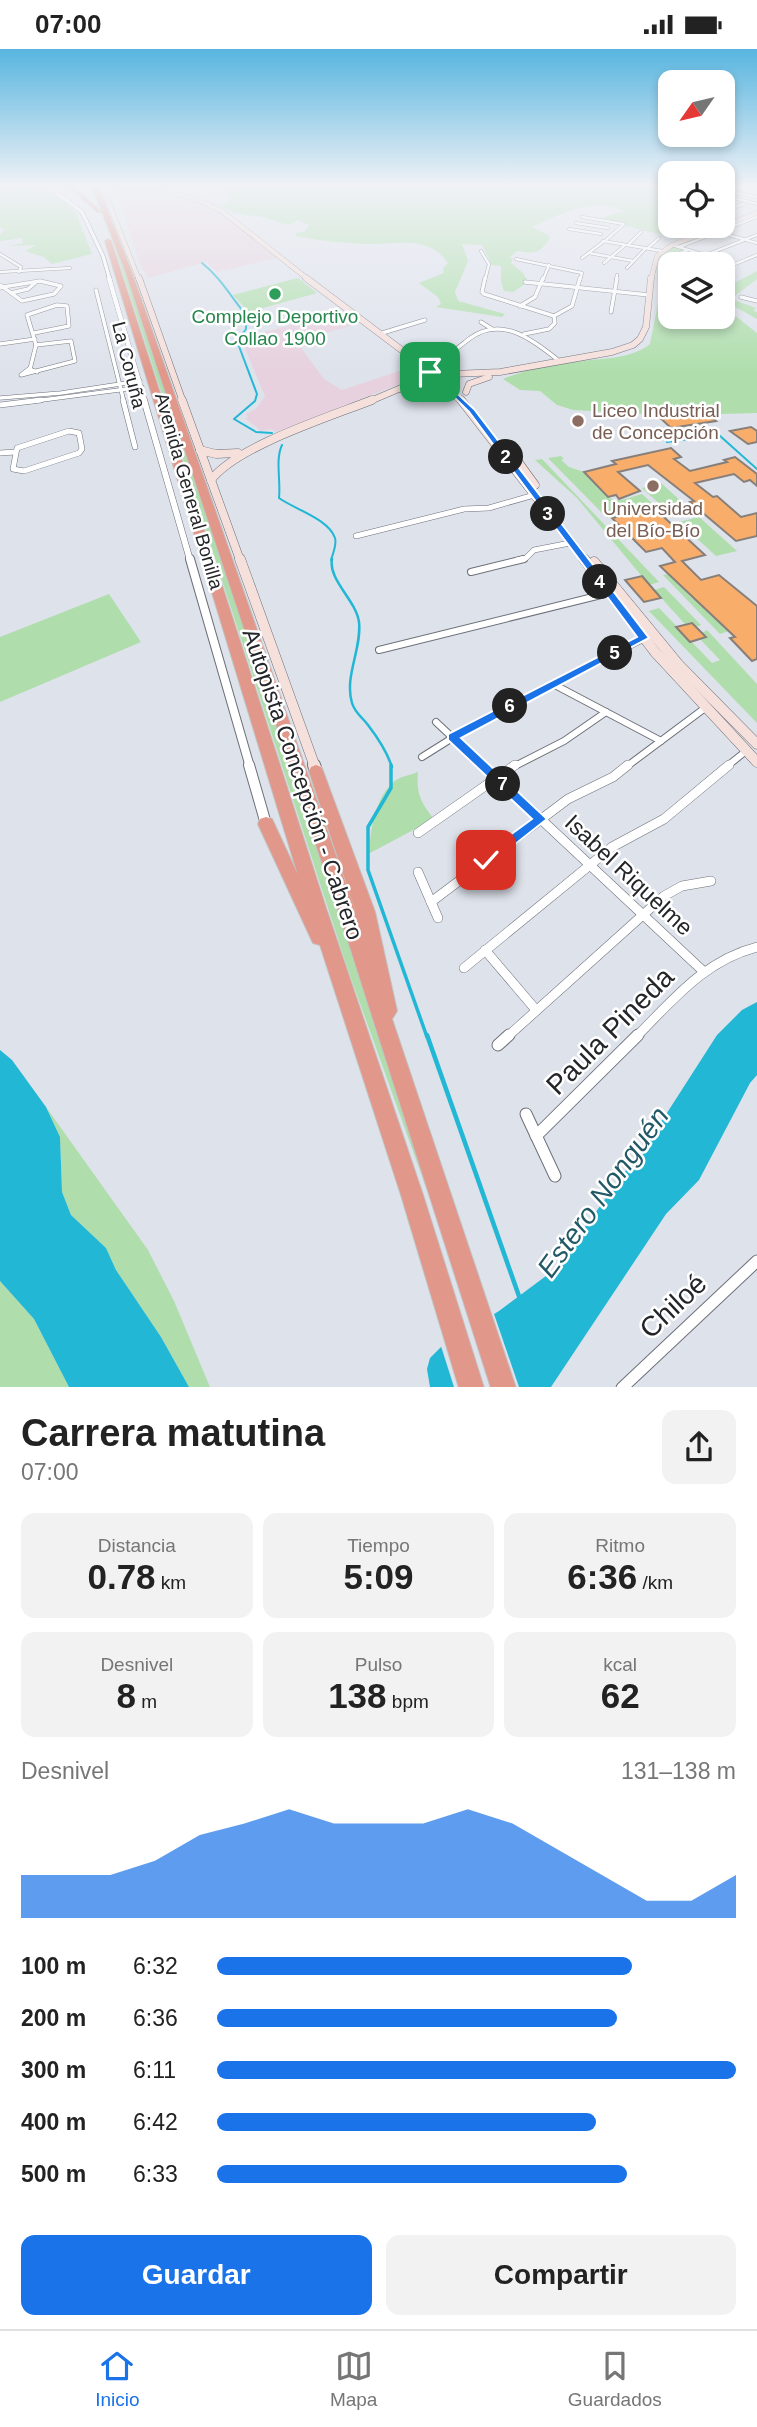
<!DOCTYPE html>
<html lang="es">
<head>
<meta charset="utf-8">
<style>
	:root { --surface:#fff; --page:#f2f2f2; --text:#222; --muted:#767676; --line:#e0e0e0; --accent:#1a73e8 }
	body { margin:0; font-family:Helvetica,sans-serif; background:var(--page); color:var(--text); height:100vh; display:flex; flex-direction:column; font-size:26px; white-space:nowrap }
	* { box-sizing:border-box; margin:0 }
	p { font-size:23px; color:var(--muted) }
	.icon { flex:none; width:38px; height:38px; fill:none; stroke:currentColor; stroke-width:2; stroke-linecap:round; stroke-linejoin:round }
	.map { position:relative; height:1338px; overflow:hidden }
	.side { display:flex; flex-direction:column; background:var(--surface); flex:1 }
	.side>* { flex:none }
	.needle { width:46px; rotate:236deg }
	.buttons { position:absolute; left:658px; top:21px; display:grid; gap:14px }
	.buttons a { display:grid; place-items:center; width:77px; height:77px; border-radius:14px; background:var(--surface); box-shadow:0 4px 10px #0003; font-size:35px }
	.pin { position:absolute; display:grid; place-items:center; width:60px; height:60px; color:#fff; margin:-30px; border-radius:14px; box-shadow:0 4px 10px #0006 }
	.km { position:absolute; width:35px; height:35px; margin:-18px; border-radius:50%; background:#222; color:#fff; font-size:19px; line-height:35px; text-align:center }
	.round { display:grid; place-items:center; flex:none; width:74px; height:74px; border-radius:14px; background:var(--page) }
	.head { display:flex; align-items:center; justify-content:space-between; height:119px; padding:0 21px }
	h1 { font-size:38px; font-weight:600; line-height:52px }
	.figures { display:grid; grid-template-columns:repeat(3,1fr); gap:10px; height:119px; padding:7px 21px }
	.figures div { display:grid; align-content:center; border-radius:14px; background:var(--page); text-align:center }
	.figures b { font-size:35px; font-weight:600 }
	.figures small { font-size:19px; font-weight:400 }
	.figures p { font-size:19px }
	.chart { height:196px; padding:14px 21px }
	.chart p { display:flex; justify-content:space-between }
	.chart svg { width:100%; height:126px; margin-top:7px; fill:var(--accent); opacity:.7 }
	.action { display:flex; gap:14px; margin-top:auto; padding:14px 21px }
	.action a { flex:1; height:80px; border-radius:14px; background:var(--accent); color:#fff; font-size:28px; font-weight:600; line-height:80px; text-align:center }
	.action a+a { background:var(--page); color:var(--text) }
	ul { padding:0 21px; list-style:none; font-size:23px }
	li { display:grid; grid-template-columns:112px 84px 1fr; align-items:center; height:52px }
	li i { height:18px; border-radius:9px; background:var(--accent) }
	.status { display:flex; justify-content:space-between; align-items:center; height:49px; padding:0 35px; background:var(--surface); direction:ltr }
	.status svg { height:19px; fill:currentColor }
	.tab-bar { display:flex; justify-content:space-around; align-items:center; height:98px; border-top:2px solid var(--line); background:var(--surface); font-size:19px; color:var(--muted) }
	.tab-bar a { display:grid; justify-items:center; gap:4px }
	.tab-bar .selected { color:var(--accent) }
	.map>svg:first-child { display:block }
	.industrial { fill:#e7d1de }
	.green { fill:#afdeac }
	.water { fill:#21b7d5 }
	.pier { fill:#dee2eb }
	.lines { fill:none; stroke-linecap:round; stroke-linejoin:round }
	.stream-far3 { stroke:#21b7d5; stroke-width:2 }
	.stream-far2 { stroke:#21b7d5; stroke-width:2.5 }
	.stream-far1 { stroke:#21b7d5; stroke-width:3.5 }
	.stream { stroke:#21b7d5; stroke-width:4.5 }
	.building { fill:#f9ad6a; stroke:#877f79; stroke-width:2 }
	.minor-far5-casing { stroke:#6d7079; stroke-width:3.5 }
	.minor-far4-casing { stroke:#6d7079; stroke-width:4.5 }
	.minor-far3-casing { stroke:#6d7079; stroke-width:6 }
	.minor-far2-casing { stroke:#6d7079; stroke-width:8 }
	.minor-far1-casing { stroke:#6d7079; stroke-width:10 }
	.minor-casing { stroke:#6d7079; stroke-width:13 }
	.tertiary-far4-casing { stroke:#6d7079; stroke-width:4.5 }
	.tertiary-far3-casing { stroke:#6d7079; stroke-width:5 }
	.tertiary-far2-casing { stroke:#6d7079; stroke-width:7 }
	.tertiary-far1-casing { stroke:#6d7079; stroke-width:10 }
	.tertiary-casing { stroke:#6d7079; stroke-width:12 }
	.secondary-far4-casing { stroke:#6d7079; stroke-width:5 }
	.secondary-far3-casing { stroke:#6d7079; stroke-width:7 }
	.secondary-far2-casing { stroke:#6d7079; stroke-width:9 }
	.secondary-far1-casing { stroke:#6d7079; stroke-width:11 }
	.secondary-casing { stroke:#6d7079; stroke-width:14 }
	.motorway-casing { stroke:#c2c2c3; stroke-width:2 }
	.minor-far5 { stroke:#fff; stroke-width:2.5 }
	.minor-far4 { stroke:#fff; stroke-width:3.5 }
	.minor-far3 { stroke:#fff; stroke-width:5 }
	.minor-far2 { stroke:#fff; stroke-width:6 }
	.minor-far1 { stroke:#fff; stroke-width:9 }
	.minor { stroke:#fff; stroke-width:11 }
	.tertiary-far4 { stroke:#fff; stroke-width:3.5 }
	.tertiary-far3 { stroke:#fff; stroke-width:4.5 }
	.tertiary-far2 { stroke:#fff; stroke-width:6 }
	.tertiary-far1 { stroke:#fff; stroke-width:8 }
	.tertiary { stroke:#fff; stroke-width:10 }
	.secondary-far4 { stroke:#f6e0dc; stroke-width:4.5 }
	.secondary-far3 { stroke:#f6e0dc; stroke-width:6 }
	.secondary-far2 { stroke:#f6e0dc; stroke-width:8 }
	.secondary-far1 { stroke:#f6e0dc; stroke-width:10 }
	.secondary { stroke:#f6e0dc; stroke-width:12 }
	.motorway { fill:#e19789; fill-rule:evenodd }
	.route { fill:#1a73e8; stroke:#fff; stroke-width:2 }
	.leisure-dot { fill:#2e9e5b; stroke:#fff; stroke-width:2.5 }
	.education-dot { fill:#8d6e63; stroke:#fff; stroke-width:2.5 }
	.labels { text-anchor:middle; dominant-baseline:central; stroke-width:5; stroke-linejoin:round; paint-order:stroke }
	.far-leisure-label { font-size:19px; fill:#27864d; stroke:#fff }
	.far-street-label { font-size:19px; fill:#242528; stroke:#fff }
	.far-education-label { font-size:19px; fill:#785e54; stroke:#fff; text-anchor:start }
	.street-label { font-size:23px; fill:#242528; stroke:#fff }
	.near-street-label { font-size:28px; fill:#242528; stroke:#fff }
	.near-water-label { font-size:28px; font-style:italic; fill:#225966; stroke:#fff }
</style>
</head>
<body>
<div class="status"><b>07:00</b><svg viewBox="0 0 49 12"><path d="M0 12V9h3v3zM5 12V6h3v6zM10 12V3h3v9zM15 12V0h3v12zM26 1h20v11H26zM47 4h2v5h-2z"/></svg></div>
<div class="map">
<svg width="757" height="1339" viewBox="0 0 757 1339">
	<rect width="100%" height="100%" fill="#dee2eb"/>
	<g class="industrial">
		<polygon points="111,137 144,137 207,156 236,176 277,209 217,223 206,213 148,229 140,215 120,151"/>
		<polygon points="333,264 351,277 296,292 324,330 342,341 412,318 423,326 276,383 271,380 261,382 245,369 248,368 246,365 256,360 265,347 241,290"/>
	</g>
	<g class="green">
		<polygon points="2,137 38,137 61,151 76,164 92,205 52,215 44,208 25,202 36,196 8,197 23,194 22,189 0,192 0,186 5,181 0,178 0,138"/>
		<path d="M226,137H670V177H696L701,182L677,190L605,171L604,168L625,162C591,148 563,164 532,178L550,187C542,205 534,205 517,202L510,208L513,210L511,214L523,224L528,233L513,243L504,242L501,233V217L492,216L482,196L462,195L468,212L455,243L458,252L505,265L502,268L436,258L441,255L438,248L419,234L444,224L443,219L448,214C428,185 397,196 367,195C343,194 320,192 296,187V184L304,183L309,176L298,171C286,181 278,171 263,168C247,165 236,167 221,157L229,153L228,145L223,142Z"/>
		<polygon points="108,178 125,221 356,915 433,1158 347,918"/>
		<path d="M674,198L685,201L670,208L684,214L670,215V223L664,227L670,232V268H723V257L757,284V364L721,365L701,359L644,365L573,361L557,356L540,342L520,341L503,330C527,320 556,315 582,312C605,309 631,310 650,295L659,249L656,216L662,205Z"/>
		<polygon points="757,222 757,230 731,250 756,259 753,262 757,263 757,270 723,251 723,240"/>
		<polygon points="298,229 317,244 249,263 233,246"/>
		<path d="M561,407L564,410L561,411L569,418L584,423L606,440L601,442C615,457 624,450 642,445L655,457L607,469L548,409Z"/>
		<polygon points="542,410 659,533 649,536 577,449 535,411"/>
		<polygon points="661,434 694,464 674,468 642,439"/>
		<polygon points="699,468 737,502 716,507 679,473"/>
		<polygon points="668,525 693,550 697,550 729,582 720,585 663,526"/>
		<polygon points="664,538 701,576 696,578 692,574 685,575 654,541"/>
		<polygon points="109,545 141,593 0,653 0,588"/>
		<polygon points="659,559 712,614 720,611 700,590 705,588 702,584 707,581 757,635 757,674 649,562"/>
		<path d="M418,723C416,744 421,754 434,770L370,804C369,783 376,745 396,731C402,727 411,726 418,723Z"/>
		<polygon points="46,1058 148,1201 174,1252 210,1338 189,1338 161,1288 116,1221 106,1199 71,1166 62,1143 60,1088"/>
		<polygon points="0,1232 34,1270 69,1338 0,1338"/>
	</g>
	<g class="water">
		<polygon points="757,953 757,1026 750,1034 699,1131 666,1165 551,1338 430,1338 427,1320 430,1309 443,1296 499,1262 554,1221 665,1067 717,986 742,961"/>
		<polygon points="0,1001 12,1011 46,1058 60,1088 62,1143 71,1166 106,1199 116,1221 161,1288 189,1338 69,1338 34,1270 0,1232"/>
	</g>
	<polygon class="pier" points="493,1262 519,1338 454,1338 440,1294"/>
	<g class="lines">
		<g class="stream-far3">
			<path d="M202,214C220,228 231,248 246,266V280L237,292L257,345L255,352L234,370L256,383L272,384"/>
			<polyline points="667,393 719,386 757,420"/>
			<path d="M282,396C275,411 281,432 279,449C294,460 329,470 335,489C337,496 333,504 331,511"/>
		</g>
		<path class="stream-far2" d="M332,510C328,531 356,551 359,573C362,600 344,627 352,654C355,664 362,668 368,676C378,689 387,703 392,718"/>
		<polyline class="stream-far1" points="391,716 391,739 368,778 368,821 427,988"/>
		<polyline class="stream" points="427,986 520,1250"/>
	</g>
	<g class="building">
		<polygon points="701,360 716,372 671,379 657,366"/>
		<polygon points="751,378 757,382 757,393 748,395 730,382"/>
		<polygon points="671,399 681,408 674,410 690,422 727,413 724,411 735,408 757,425 757,437 750,431 744,433 734,425 695,434 713,448 717,447 741,468 757,464 757,487 736,492 690,453 694,452 648,416 618,423 640,442 619,450 616,446 608,448 584,423 616,415 612,412"/>
		<polygon points="654,459 705,506 682,512 701,531 719,526 757,557 757,610 752,612 730,589 735,588 660,517 675,513 662,499 646,503 612,469"/>
		<polygon points="642,527 654,541 661,549 644,553 625,531"/>
		<polygon points="692,574 706,588 690,593 676,578"/>
	</g>
	<g class="lines">
		<g class="minor-far5-casing">
			<g id="minor-far5">
				<polyline points="723,146 757,155"/>
				<polyline points="729,147 738,144 757,148"/>
				<polyline points="723,162 744,155"/>
				<polyline points="582,168 624,175"/>
				<polyline points="576,174 608,179"/>
				<polyline points="569,180 601,185"/>
				<polyline points="718,183 757,194"/>
				<polyline points="606,191 624,175"/>
				<polyline points="603,192 662,202"/>
				<polyline points="629,195 641,183"/>
				<polyline points="672,196 735,215 757,206"/>
				<polyline points="679,198 757,168"/>
				<polyline points="648,199 659,189"/>
				<polyline points="688,201 671,208 693,215"/>
				<polyline points="481,202 489,215 485,231"/>
				<polyline points="589,204 633,212"/>
				<polyline points="0,205 21,218 19,223"/>
				<polyline points="706,206 757,186"/>
				<polyline points="582,209 603,193"/>
				<polyline points="516,210 582,224 580,231"/>
				<polyline points="604,214 624,197"/>
				<polyline points="627,219 645,200"/>
				<polyline points="0,223 70,219"/>
				<polyline points="543,231 549,216"/>
				<polyline points="616,231 617,226"/>
			</g>
		</g>
		<g class="minor-far4-casing">
			<g id="minor-far4">
				<polyline points="485,229 482,243 484,245 554,267 555,274 549,280 524,285"/>
				<polygon points="40,232 61,237 54,245 22,252 3,238"/>
				<polyline points="525,233 649,246"/>
				<polyline points="0,236 3,238"/>
				<polyline points="0,239 3,238"/>
				<polyline points="96,241 124,353"/>
				<polyline points="11,244 28,240 35,234"/>
				<polyline points="741,248 757,252"/>
				<polyline points="520,257 535,248 543,229"/>
				<polyline points="611,263 617,229"/>
				<polyline points="554,267 572,257 580,229"/>
				<polyline points="481,273 492,280"/>
				<polyline points="34,284 69,277 67,257 57,256 27,266 36,296 30,320 37,323"/>
				<polyline points="379,285 425,271"/>
				<polyline points="0,295 35,290"/>
				<path d="M426,316C444,311 455,301 469,290C501,266 532,290 558,311"/>
				<polyline points="30,319 21,326 75,312 71,292 36,296"/>
				<polyline points="0,349 61,344 140,332"/>
				<polyline points="27,353 142,338"/>
			</g>
		</g>
		<g class="minor-far3-casing">
			<g id="minor-far3">
				<polyline points="123,351 135,398"/>
				<polyline points="0,356 41,351"/>
				<polygon points="69,382 79,384 82,400 79,404 24,422 13,420 17,399"/>
				<polyline points="0,404 15,403"/>
				<polyline points="356,487 464,460 489,459 534,446"/>
				<polyline points="517,511 526,509 534,501 570,494"/>
			</g>
		</g>
		<g class="minor-far2-casing">
			<g id="minor-far2">
				<polyline points="471,523 524,510"/>
				<polyline points="379,601 609,544"/>
				<polyline points="553,635 661,692"/>
				<polyline points="436,673 484,718"/>
				<polyline points="422,708 473,676 644,589"/>
				<polyline points="513,718 564,692 606,663"/>
				<polyline points="626,718 705,659"/>
				<polyline points="726,718 746,702"/>
			</g>
		</g>
		<g class="minor-far1-casing">
			<g id="minor-far1">
				<polyline points="483,716 703,922"/>
				<polyline points="418,784 515,716"/>
				<polyline points="418,823 438,869"/>
				<polyline points="431,853 568,750 613,728 628,716"/>
				<polyline points="485,901 536,961"/>
				<polyline points="464,919 612,798 664,770 729,716"/>
				<polyline points="507,988 664,847 682,837 711,832"/>
				<path d="M636,988C673,951 705,911 757,898"/>
			</g>
		</g>
		<g class="minor-casing">
			<g id="minor">
				<polyline points="498,996 509,986"/>
				<polyline points="526,1065 555,1127"/>
				<polyline points="536,1087 638,986"/>
				<polyline points="622,1339 757,1212"/>
			</g>
		</g>
		<g class="tertiary-far4-casing">
			<polyline id="tertiary-far4" points="47,137 82,163 103,207 110,231"/>
		</g>
		<g class="tertiary-far3-casing">
			<polyline id="tertiary-far3" points="109,229 145,353"/>
		</g>
		<g class="tertiary-far2-casing">
			<polyline id="tertiary-far2" points="144,351 190,511"/>
		</g>
		<g class="tertiary-far1-casing">
			<polyline id="tertiary-far1" points="190,510 250,718"/>
		</g>
		<g class="tertiary-casing">
			<polyline id="tertiary" points="249,716 266,775"/>
		</g>
		<g class="secondary-far4-casing">
			<g id="secondary-far4">
				<polyline points="102,137 139,231"/>
				<polyline points="153,137 201,152 222,162 309,231"/>
				<polyline points="651,231 657,207 672,196 757,164"/>
			</g>
		</g>
		<g class="secondary-far3-casing">
			<g id="secondary-far3">
				<polyline points="139,229 183,353"/>
				<polyline points="306,229 407,305 463,353"/>
				<polyline points="401,340 453,325 500,323 612,303 633,296 640,290 646,278 651,229"/>
				<polyline points="466,343 469,335 489,328"/>
				<polyline points="368,353 408,336"/>
			</g>
		</g>
		<g class="secondary-far2-casing">
			<g id="secondary-far2">
				<polyline points="182,351 240,511"/>
				<polyline points="461,351 585,511"/>
				<polyline points="506,396 535,436"/>
				<polyline points="200,401 216,405 238,404"/>
				<path d="M211,431C237,397 329,368 372,351"/>
			</g>
		</g>
		<g class="secondary-far1-casing">
			<g id="secondary-far1">
				<polyline points="240,510 315,718"/>
				<polyline points="584,510 655,603 757,713"/>
				<polyline points="594,513 678,615 757,695"/>
			</g>
		</g>
		<g class="secondary-casing">
			<polyline id="secondary" points="314,716 316,722"/>
		</g>
		<g class="motorway-casing">
			<g id="motorway">
				<polygon points="68,137 73,137 101,163 97,163"/>
				<polygon points="90,137 94,137 101,145 132,224 360,875 309,722 311,718 316,716 321,718 323,722 375,863 397,962 392,970 516,1339 491,1339 349,895 126,224 95,145"/>
				<polygon points="108,190 111,192 326,859 423,1146 484,1339 459,1339 401,1146 320,896 313,894 258,775 260,770 266,768 272,770 298,826 105,192"/>
			</g>
		</g>
		<use href="#minor-far5" class="minor-far5"/>
		<use href="#minor-far4" class="minor-far4"/>
		<use href="#minor-far3" class="minor-far3"/>
		<use href="#minor-far2" class="minor-far2"/>
		<use href="#minor-far1" class="minor-far1"/>
		<use href="#minor" class="minor"/>
		<use href="#tertiary-far4" class="tertiary-far4"/>
		<use href="#tertiary-far3" class="tertiary-far3"/>
		<use href="#tertiary-far2" class="tertiary-far2"/>
		<use href="#tertiary-far1" class="tertiary-far1"/>
		<use href="#tertiary" class="tertiary"/>
		<use href="#secondary-far4" class="secondary-far4"/>
		<use href="#secondary-far3" class="secondary-far3"/>
		<use href="#secondary-far2" class="secondary-far2"/>
		<use href="#secondary-far1" class="secondary-far1"/>
		<use href="#secondary" class="secondary"/>
		<use href="#motorway" class="motorway"/>
	</g>
	<linearGradient id="sky" x2="0" y2="1"><stop stop-color="#58b5e0"/><stop offset="0.42" stop-color="#f0f2f6"/><stop offset="1" stop-color="#f0f2f6" stop-opacity="0"/></linearGradient>
	<rect width="757" height="324" fill="url(#sky)"/>
	<polygon class="route" points="428,322 433,322 474,360 649,589 461,689 547,770 486,818 480,811 481,807 532,770 448,691 448,685 637,588 469,363"/>
	<circle class="leisure-dot" cx="275" cy="245" r="7"/>
	<g class="education-dot">
		<circle cx="578" cy="372" r="7"/>
		<circle cx="653" cy="437" r="7"/>
	</g>
	<g class="labels">
		<g class="far-leisure-label">
			<text x="275" y="267">Complejo Deportivo<tspan x="275" dy="22">Collao 1900</tspan></text>
		</g>
		<g class="far-street-label">
			<text transform="translate(129 316) rotate(76)">La Coruña</text>
			<text transform="translate(189 442) rotate(74)">Avenida General Bonilla</text>
		</g>
		<g class="far-education-label">
			<text x="592" y="361">Liceo Industrial<tspan x="592" dy="22">de Concepción</tspan></text>
			<text x="653" y="459" text-anchor="middle">Universidad<tspan x="653" dy="22">del Bío-Bío</tspan></text>
		</g>
		<g class="street-label">
			<text transform="translate(303 735) rotate(71)">Autopista Concepción - Cabrero</text>
			<text transform="translate(629 826) rotate(43)">Isabel Riquelme</text>
		</g>
		<g class="near-street-label">
			<text transform="translate(610 982) rotate(-45)">Paula Pineda</text>
			<text transform="translate(673 1257) rotate(-43)">Chiloé</text>
		</g>
		<g class="near-water-label">
			<text transform="translate(603 1143) rotate(-54)">Estero Nonguén</text>
		</g>
	</g>
</svg>
<div class="buttons">
<a><svg class="needle" viewBox="-14 -14 28 28"><path d="M0-13l5 13h-10z" fill="#e53935"/><path d="M0 13l5-13h-10z" fill="#767676"/></svg></a>
<a><svg class="icon" aria-label="locate" viewBox="0 0 24 24"><circle cx="12" cy="12" r="6"/><path d="M12 2v4M12 18v4M2 12h4M18 12h4"/></svg></a>
<a><svg class="icon" aria-label="layers" viewBox="0 0 24 24"><path d="M12 4l9 5-9 5-9-5zM3 14l9 5 9-5"/></svg></a>
</div>
<div class="pin" style="left:430px;top:323px;background:#1e9e55"><svg class="icon" aria-label="arrive" viewBox="0 0 24 24"><path d="M6 21V4h12l-3 4 3 4H6"/></svg></div>
<div class="pin" style="left:486px;top:811px;background:#d93025"><svg class="icon" aria-label="check" viewBox="0 0 24 24"><path d="M5 12l5 5 9-10"/></svg></div>
<b class="km" style="left:506px;top:408px">2</b>
<b class="km" style="left:548px;top:465px">3</b>
<b class="km" style="left:600px;top:533px">4</b>
<b class="km" style="left:615px;top:604px">5</b>
<b class="km" style="left:510px;top:657px">6</b>
<b class="km" style="left:503px;top:735px">7</b>
</div>
<section class="side">
<div class="head"><div><h1>Carrera matutina</h1><p>07:00</p></div><a class="round"><svg class="icon" aria-label="share" viewBox="0 0 24 24"><path d="M12 15V3M7 8l5-5 5 5M5 13v7h14v-7"/></svg></a></div>
<div class="figures">
<div><p>Distancia</p><b>0.78<small> km</small></b></div>
<div><p>Tiempo</p><b>5:09</b></div>
<div><p>Ritmo</p><b>6:36<small> /km</small></b></div>
</div>
<div class="figures">
<div><p>Desnivel</p><b>8<small> m</small></b></div>
<div><p>Pulso</p><b>138<small> bpm</small></b></div>
<div><p>kcal</p><b>62</b></div>
</div>
<div class="chart"><p><span>Desnivel</span>131–138 m</p>
<svg viewBox="0 0 160 44" preserveAspectRatio="none"><path d="M0 44V29L10 29L20 29L30 24L40 15L50 11L60 6L70 11L80 11L90 11L100 6L110 11L120 20L130 29L140 38L150 38L160 29V44z"/></svg>
</div>
<ul>
<li><b>100 m</b>6:32<i style="width:80%"></i></li>
<li><b>200 m</b>6:36<i style="width:77%"></i></li>
<li><b>300 m</b>6:11<i style="width:100%"></i></li>
<li><b>400 m</b>6:42<i style="width:73%"></i></li>
<li><b>500 m</b>6:33<i style="width:79%"></i></li>
</ul>
<div class="action"><a>Guardar</a><a>Compartir</a></div>
</section>
<nav class="tab-bar">
<a class="selected"><svg class="icon" aria-label="home" viewBox="0 0 24 24"><path d="M3 11l9-7 9 7M6 9v11h12V9"/></svg>Inicio</a>
<a><svg class="icon" aria-label="map" viewBox="0 0 24 24"><path d="M3 6l6-2 6 2 6-2v14l-6 2-6-2-6 2zM9 4v14M15 6v14"/></svg>Mapa</a>
<a><svg class="icon" aria-label="saved" viewBox="0 0 24 24"><path d="M7 4h10v16l-5-4-5 4z"/></svg>Guardados</a>
</nav>
</body>
</html>
